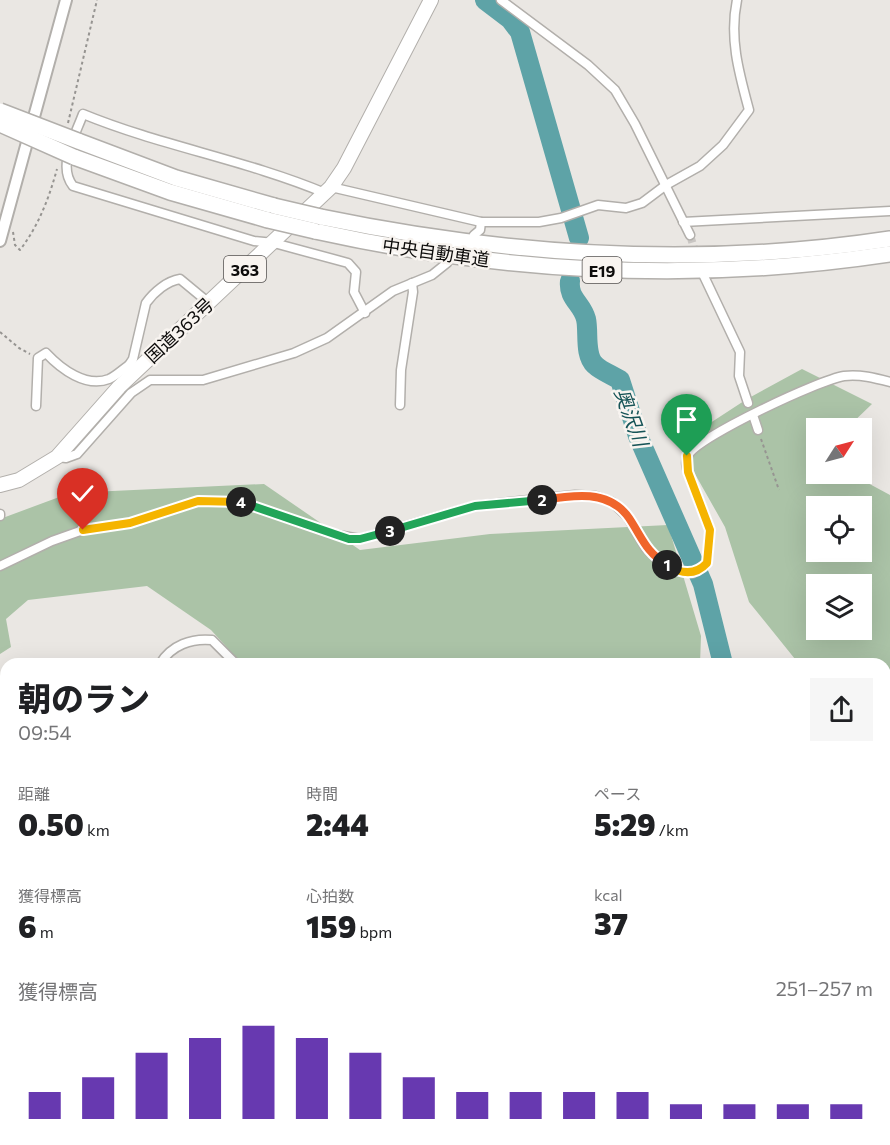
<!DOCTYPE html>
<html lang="ja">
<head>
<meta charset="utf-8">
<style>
	:root { --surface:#fff; --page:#f6f6f6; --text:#202124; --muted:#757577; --accent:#6739b0 }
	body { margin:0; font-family:Commissioner,"Noto Sans JP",sans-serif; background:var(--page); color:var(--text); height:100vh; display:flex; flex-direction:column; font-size:22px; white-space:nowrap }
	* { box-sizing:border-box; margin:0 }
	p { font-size:20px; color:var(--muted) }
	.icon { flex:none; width:33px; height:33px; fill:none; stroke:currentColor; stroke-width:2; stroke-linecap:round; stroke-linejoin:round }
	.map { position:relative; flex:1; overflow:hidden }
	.drawer { position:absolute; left:0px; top:658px; width:891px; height:488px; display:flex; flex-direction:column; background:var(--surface); border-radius:18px 18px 0 0; box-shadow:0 6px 24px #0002 }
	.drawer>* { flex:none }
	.needle { width:39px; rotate:54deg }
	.tools { position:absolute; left:806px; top:418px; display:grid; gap:12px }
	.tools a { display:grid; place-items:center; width:66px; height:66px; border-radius:0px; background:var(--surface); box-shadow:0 6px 24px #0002; font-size:30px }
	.pin { position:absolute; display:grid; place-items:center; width:51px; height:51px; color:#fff; margin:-62px -26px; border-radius:50% 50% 50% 0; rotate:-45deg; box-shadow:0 0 6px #0007 }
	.pin .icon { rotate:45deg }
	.km { position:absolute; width:30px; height:30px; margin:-15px; border-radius:50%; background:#222; color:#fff; font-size:16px; line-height:30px; text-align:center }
	.round { display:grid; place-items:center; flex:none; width:63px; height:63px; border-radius:0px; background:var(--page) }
	.headline { display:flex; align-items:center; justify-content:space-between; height:102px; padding:0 18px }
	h1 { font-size:33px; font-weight:800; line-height:45px }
	.metrics { display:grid; grid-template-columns:repeat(3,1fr); gap:9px; height:102px; padding:6px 18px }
	.metrics div { display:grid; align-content:center }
	.metrics b { font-size:30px; font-weight:800 }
	.metrics small { font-size:16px; font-weight:400 }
	.metrics p { font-size:16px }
	.chart { height:168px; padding:12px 18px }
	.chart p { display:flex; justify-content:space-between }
	.chart svg { width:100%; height:108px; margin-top:6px; stroke:var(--accent); stroke-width:6 }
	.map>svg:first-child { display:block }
	.green { fill:#abc3a7; fill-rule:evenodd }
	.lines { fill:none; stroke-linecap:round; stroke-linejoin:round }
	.river { stroke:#5ea3a7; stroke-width:20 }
	.minor-tunnel { stroke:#c9c6c3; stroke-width:8; stroke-dasharray:8 4; stroke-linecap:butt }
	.minor-casing { stroke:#b2afab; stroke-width:11 }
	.tertiary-casing { stroke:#b2afab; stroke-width:14 }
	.trunk-casing { stroke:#b2afab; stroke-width:16 }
	.motorway-casing { stroke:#b2afab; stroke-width:18 }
	.path { stroke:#969491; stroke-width:2; stroke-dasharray:3 3; stroke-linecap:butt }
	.minor { stroke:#fff; stroke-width:8 }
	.tertiary { stroke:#fff; stroke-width:10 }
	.trunk { stroke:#fff; stroke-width:14 }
	.motorway { stroke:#fff; stroke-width:15 }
	.motorway-bridge-casing { stroke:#b2afab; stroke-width:18; stroke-linecap:butt }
	.motorway-bridge { stroke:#fff; stroke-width:15 }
	.split-1-casing { stroke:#fff; stroke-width:12 }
	.split-2-casing { stroke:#fff; stroke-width:12 }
	.split-3-casing { stroke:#fff; stroke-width:12 }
	.split-4-casing { stroke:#fff; stroke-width:12 }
	.split-5-casing { stroke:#fff; stroke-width:12 }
	.split-1 { stroke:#f5b400; stroke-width:8 }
	.split-2 { stroke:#f0652b; stroke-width:8 }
	.split-3 { stroke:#22a559; stroke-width:8 }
	.split-4 { stroke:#22a559; stroke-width:8 }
	.split-5 { stroke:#f5b400; stroke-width:8 }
	.labels { text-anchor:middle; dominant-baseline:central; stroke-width:5; stroke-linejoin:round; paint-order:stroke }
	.shield { fill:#f8f4f0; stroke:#545250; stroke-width:1.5 }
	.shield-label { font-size:16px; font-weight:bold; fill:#0d0c0b }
	.street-label { font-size:18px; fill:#0d0c0b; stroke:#f8f4f0 }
	.water-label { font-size:20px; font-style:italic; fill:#165457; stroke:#f8f4f0 }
</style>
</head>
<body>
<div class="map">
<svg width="890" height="1145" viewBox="0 0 890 1145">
	<rect width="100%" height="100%" fill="#eae7e3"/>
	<g class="green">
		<path d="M802,369L872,404L846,429H816V474H851L890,495V1145H545L542,1140H885V664H799L749,602L725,527L678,444L747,399ZM816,507H861V552H816ZM816,585H861V630H816Z"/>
		<polygon points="264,484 360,550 490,534 668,525 701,636 700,664 242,664 211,630 147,586 28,600 6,619 11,647 0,654 0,519 70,493"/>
	</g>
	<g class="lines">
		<g class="river">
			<polyline points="485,0 510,19 520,32 579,238"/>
			<path d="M570,281C568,299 582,303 586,319C589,332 584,355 595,365C601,371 612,375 620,380L638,436L703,584L723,664"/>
		</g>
		<polyline class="minor-tunnel" points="690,235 697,258"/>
		<g class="minor-casing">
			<g id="minor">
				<polyline points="501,0 588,65 615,90 635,124 690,235"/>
				<path d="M331,187L481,222H539L561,218L598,205L626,208L642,203L666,185L700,166L723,145L749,110C739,73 729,38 737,0"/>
				<path d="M325,193C246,160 161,146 83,114C75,136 57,166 73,186L254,241L274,243L348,263L356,272L354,292L365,313"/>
				<polyline points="683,222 890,211"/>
				<polyline points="474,235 480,230 481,222"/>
				<polyline points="702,272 740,352 739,376 748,403"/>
				<path d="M132,368L129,365L133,359L146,303C154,292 167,281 180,279L209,303"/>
				<polyline points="400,405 401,370 413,292 412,283"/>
				<path d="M36,406L38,358L46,353C61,369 86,388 109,379C116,376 123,369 129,365"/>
				<polyline points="753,415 758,430"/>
				<polyline points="57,457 66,458 77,454 131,393 150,380 203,380 294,353 327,338 393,291 432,275 447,263"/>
				<polyline points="0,514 0,516"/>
				<path d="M0,566L52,541L83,530L130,523L198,501L242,502L332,534L360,539L475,506L575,495L595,496L612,502L628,517L645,547L656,558L676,570L693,573L707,563L710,530L688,472C686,465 685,460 689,454C702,435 819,380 844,376C860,374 875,378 890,382"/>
				<path d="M160,664C171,645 192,638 212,640L236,664"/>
				<polyline points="0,729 6,728"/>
				<polyline points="0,1001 6,999"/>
				<polyline points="532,1140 533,1145"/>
			</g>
		</g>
		<g class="tertiary-casing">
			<polyline id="tertiary" points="0,241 66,0"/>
		</g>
		<g class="trunk-casing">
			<polyline id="trunk" points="0,485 19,480 57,457 119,387 331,187 344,168 431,0"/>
		</g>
		<g class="motorway-casing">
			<g id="motorway">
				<polyline points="78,141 176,178 274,206"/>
				<polyline points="74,157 170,192 268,220"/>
				<path d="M321,217C509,256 700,268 890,239"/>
				<path d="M315,231C504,273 698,283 890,254"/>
			</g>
		</g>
		<g class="path">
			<polyline points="68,123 97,0"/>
			<path d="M13,232L15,245L20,250C39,225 49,198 57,169"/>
			<polyline points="0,332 19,348 30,354"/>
			<polyline points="761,439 779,490"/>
			<polyline points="134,1140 148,1145"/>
			<polyline points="388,1140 400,1145"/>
			<polyline points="82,1145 93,1140"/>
			<polyline points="285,1145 291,1140"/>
		</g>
		<use href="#minor" class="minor"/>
		<use href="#tertiary" class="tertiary"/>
		<use href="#trunk" class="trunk"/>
		<use href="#motorway" class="motorway"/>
		<g class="motorway-bridge-casing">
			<g id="motorway-bridge">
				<polyline points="0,111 78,141"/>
				<polyline points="0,124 74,157"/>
				<polyline points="274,206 321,217"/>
				<polyline points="268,220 315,231"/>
			</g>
		</g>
		<use href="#motorway-bridge" class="motorway-bridge"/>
	</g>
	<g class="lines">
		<g class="split-1-casing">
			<path id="split-1" d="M667,565C681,574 695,576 707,563L710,530L688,472L687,456"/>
		</g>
		<g class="split-2-casing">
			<path id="split-2" d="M542,500C573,495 609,489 629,518C643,539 645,551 667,565"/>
		</g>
		<g class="split-3-casing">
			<polyline id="split-3" points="390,531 475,506 542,500"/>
		</g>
		<g class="split-4-casing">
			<polyline id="split-4" points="241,502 349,539 360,539 390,531"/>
		</g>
		<g class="split-5-casing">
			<polyline id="split-5" points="83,530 130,523 198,501 241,502"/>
		</g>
		<use href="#split-1" class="split-1"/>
		<use href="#split-2" class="split-2"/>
		<use href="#split-3" class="split-3"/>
		<use href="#split-4" class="split-4"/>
		<use href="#split-5" class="split-5"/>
	</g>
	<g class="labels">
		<g class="shield">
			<rect x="224" y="256" width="42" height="26" rx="4.5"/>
			<rect x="582.5" y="257" width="39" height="26" rx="4.5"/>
		</g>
		<g class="shield-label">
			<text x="245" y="269">363</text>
			<text x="602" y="270">E19</text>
		</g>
		<g class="street-label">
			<text transform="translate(436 252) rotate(8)">中央自動車道</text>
			<text transform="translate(179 330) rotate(-43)">国道363号</text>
		</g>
		<g class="water-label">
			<text transform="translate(632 417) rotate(70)">奥沢川</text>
		</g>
	</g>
</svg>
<div class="tools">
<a><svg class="needle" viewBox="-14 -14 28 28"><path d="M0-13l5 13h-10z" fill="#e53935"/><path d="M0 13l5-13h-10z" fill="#757577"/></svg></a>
<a><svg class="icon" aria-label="locate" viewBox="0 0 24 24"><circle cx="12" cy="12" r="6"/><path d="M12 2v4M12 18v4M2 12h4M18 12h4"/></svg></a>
<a><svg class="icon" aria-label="layers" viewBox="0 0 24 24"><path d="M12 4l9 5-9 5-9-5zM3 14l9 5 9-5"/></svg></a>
</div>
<div class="pin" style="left:687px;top:456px;background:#1e9e55"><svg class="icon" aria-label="arrive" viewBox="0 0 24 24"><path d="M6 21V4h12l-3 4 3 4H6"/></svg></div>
<div class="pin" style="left:83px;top:530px;background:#d93025"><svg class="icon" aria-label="check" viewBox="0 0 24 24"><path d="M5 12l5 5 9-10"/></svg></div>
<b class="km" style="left:667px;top:565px">1</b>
<b class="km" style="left:542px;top:500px">2</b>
<b class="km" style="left:390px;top:531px">3</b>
<b class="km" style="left:241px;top:502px">4</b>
<section class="drawer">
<div class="headline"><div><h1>朝のラン</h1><p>09:54</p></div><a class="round"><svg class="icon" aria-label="share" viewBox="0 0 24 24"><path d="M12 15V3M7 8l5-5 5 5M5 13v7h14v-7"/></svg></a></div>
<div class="metrics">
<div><p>距離</p><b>0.50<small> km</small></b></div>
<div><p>時間</p><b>2:44</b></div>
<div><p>ペース</p><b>5:29<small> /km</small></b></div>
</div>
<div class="metrics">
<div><p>獲得標高</p><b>6<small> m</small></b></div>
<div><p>心拍数</p><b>159<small> bpm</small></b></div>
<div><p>kcal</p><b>37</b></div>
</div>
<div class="chart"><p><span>獲得標高</span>251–257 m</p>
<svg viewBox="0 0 160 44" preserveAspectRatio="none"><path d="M5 44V33M15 44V27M25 44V17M35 44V11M45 44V6M55 44V11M65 44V17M75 44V27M85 44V33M95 44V33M105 44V33M115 44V33M125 44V38M135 44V38M145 44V38M155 44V38"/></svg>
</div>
</section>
</div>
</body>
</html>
